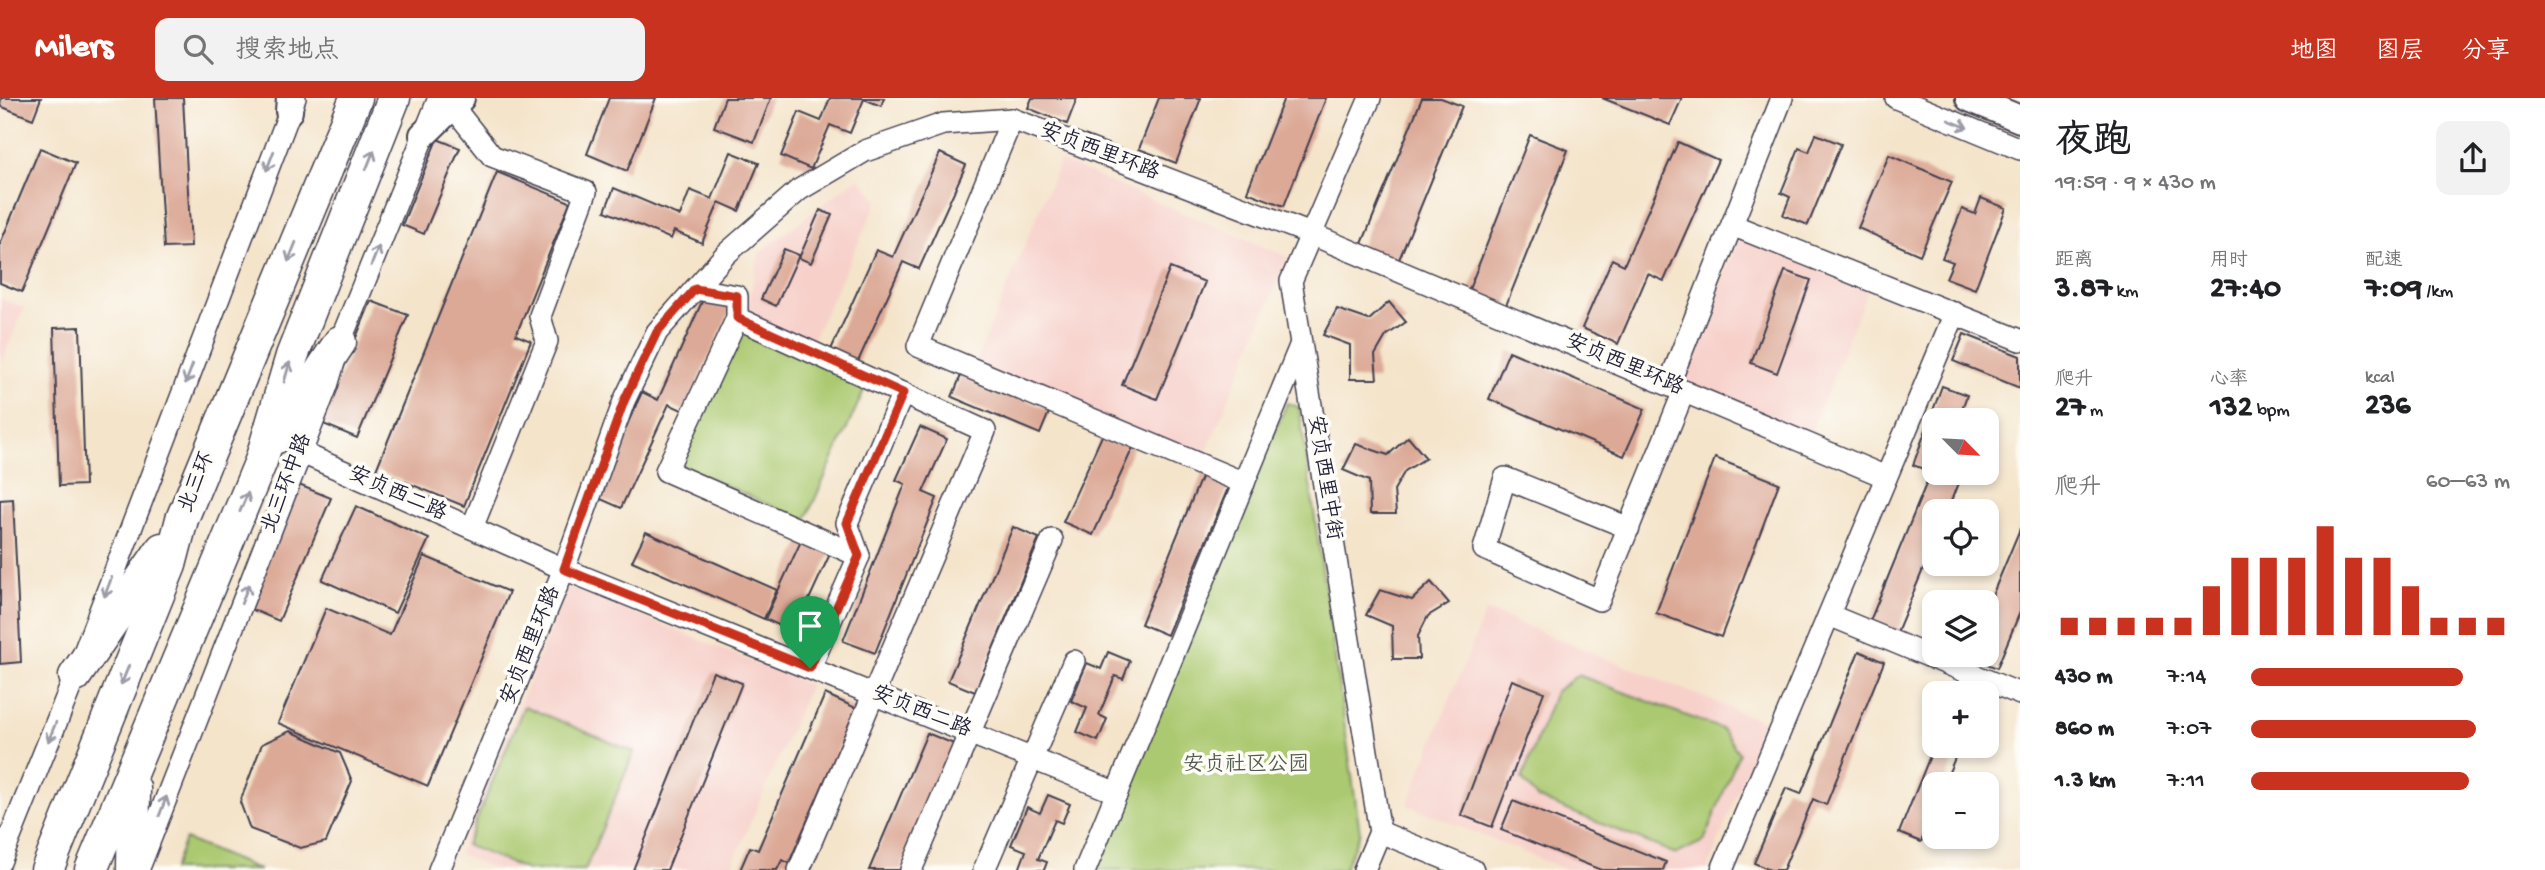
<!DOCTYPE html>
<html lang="zh">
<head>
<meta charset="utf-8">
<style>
	:root { --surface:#fff; --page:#f2f2f2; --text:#202124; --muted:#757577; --accent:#c8321e }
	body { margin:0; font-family:"Gochi Hand","LXGW WenKai TC",sans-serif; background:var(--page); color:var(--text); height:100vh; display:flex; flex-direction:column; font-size:26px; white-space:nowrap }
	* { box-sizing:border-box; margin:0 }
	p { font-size:23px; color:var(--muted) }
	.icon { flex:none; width:38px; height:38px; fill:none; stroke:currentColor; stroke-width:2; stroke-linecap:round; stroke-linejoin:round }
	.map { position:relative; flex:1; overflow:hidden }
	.panel { display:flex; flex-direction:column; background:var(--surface); width:525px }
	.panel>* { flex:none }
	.needle { width:46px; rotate:114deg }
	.fabs { position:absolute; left:1922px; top:310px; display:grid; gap:14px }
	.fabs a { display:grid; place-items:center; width:77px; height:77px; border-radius:14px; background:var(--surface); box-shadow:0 4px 10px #0003; font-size:35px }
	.pin { position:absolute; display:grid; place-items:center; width:60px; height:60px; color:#fff; margin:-72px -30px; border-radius:50% 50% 50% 0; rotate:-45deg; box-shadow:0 0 7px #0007 }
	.pin .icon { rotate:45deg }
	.round { display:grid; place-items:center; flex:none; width:74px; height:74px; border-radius:14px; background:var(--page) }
	.headline { display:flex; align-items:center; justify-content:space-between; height:119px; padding:0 35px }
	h1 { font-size:38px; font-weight:800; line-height:52px }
	.metrics { display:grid; grid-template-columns:repeat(3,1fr); gap:10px; height:119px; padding:7px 35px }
	.metrics div { display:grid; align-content:center }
	.metrics b { font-size:30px; font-weight:800 }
	.metrics small { font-size:19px; font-weight:400 }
	.metrics p { font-size:19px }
	.chart { height:196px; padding:14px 35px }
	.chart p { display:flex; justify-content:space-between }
	.chart svg { width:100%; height:126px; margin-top:7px; stroke:var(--accent); stroke-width:6 }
	ul { padding:0 35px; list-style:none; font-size:23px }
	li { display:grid; grid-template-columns:112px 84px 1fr; align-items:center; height:52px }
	li i { height:18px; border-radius:9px; background:var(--accent) }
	header { display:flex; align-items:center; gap:42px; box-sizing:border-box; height:98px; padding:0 35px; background:var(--accent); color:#fff }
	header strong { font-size:33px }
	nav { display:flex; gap:38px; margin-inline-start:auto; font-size:24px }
	.search { width:490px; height:63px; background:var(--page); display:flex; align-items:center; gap:18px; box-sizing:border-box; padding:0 24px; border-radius:14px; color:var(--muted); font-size:26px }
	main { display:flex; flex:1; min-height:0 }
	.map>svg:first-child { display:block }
	.built { fill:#f7d0ca }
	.green { fill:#abc970; stroke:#667656; stroke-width:2 }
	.building { fill:#dca996 }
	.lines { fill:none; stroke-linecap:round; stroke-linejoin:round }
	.minor-casing { stroke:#423f50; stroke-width:24 }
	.major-casing { stroke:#423f50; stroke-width:30 }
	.highway-casing { stroke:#423f50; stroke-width:35 }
	.minor { stroke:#fff; stroke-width:21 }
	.major { stroke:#fff; stroke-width:26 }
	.highway { stroke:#fff; stroke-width:32 }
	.oneway { stroke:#9c9ca7 }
	.route-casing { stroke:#fff; stroke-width:14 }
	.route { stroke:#c8321e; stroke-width:9 }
	.labels { text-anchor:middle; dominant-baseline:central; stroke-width:7; stroke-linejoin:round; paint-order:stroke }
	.street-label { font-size:21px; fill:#22223b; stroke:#fdfcf7 }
	.park-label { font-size:21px; fill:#525c4e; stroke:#fdfcf7 }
</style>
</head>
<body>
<header>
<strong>Milers</strong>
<div class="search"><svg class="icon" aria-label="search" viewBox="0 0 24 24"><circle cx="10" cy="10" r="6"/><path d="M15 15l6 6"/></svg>搜索地点</div>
<nav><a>地图</a><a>图层</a><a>分享</a></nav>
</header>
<main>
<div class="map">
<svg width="2020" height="772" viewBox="0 0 2020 772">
	<rect width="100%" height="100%" fill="#fdfcf7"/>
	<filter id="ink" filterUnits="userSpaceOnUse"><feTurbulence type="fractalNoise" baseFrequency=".0143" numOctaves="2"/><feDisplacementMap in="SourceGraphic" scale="14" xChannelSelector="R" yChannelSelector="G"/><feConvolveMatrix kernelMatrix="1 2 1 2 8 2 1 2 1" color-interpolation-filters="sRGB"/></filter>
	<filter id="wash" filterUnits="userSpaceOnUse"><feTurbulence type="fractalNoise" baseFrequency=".00686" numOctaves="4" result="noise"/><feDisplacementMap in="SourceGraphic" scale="28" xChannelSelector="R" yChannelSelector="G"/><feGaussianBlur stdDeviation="1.57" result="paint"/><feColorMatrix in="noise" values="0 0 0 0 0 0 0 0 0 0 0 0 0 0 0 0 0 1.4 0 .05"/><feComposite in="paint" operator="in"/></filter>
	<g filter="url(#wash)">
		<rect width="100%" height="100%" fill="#f4e4ca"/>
		<g class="built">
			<polygon points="1060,63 1288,159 1204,360 975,266"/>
			<polygon points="859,79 878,103 811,245 746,215 759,155"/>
			<polygon points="1739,139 1868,192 1810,336 1680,284"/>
			<polygon points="0,200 24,210 0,269"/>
			<polygon points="568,488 810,587 730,772 496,772 458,756"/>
			<polygon points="1486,512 1765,624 1707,772 1567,772 1407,707"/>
		</g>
		<g class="green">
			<polygon points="740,228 867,286 805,423 678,366"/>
			<polygon points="1287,305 1299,309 1360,734 1344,772 1091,772"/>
			<polygon points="1578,577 1722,631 1739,655 1704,743 1676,756 1537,700 1522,681 1555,594"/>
			<polygon points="524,608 634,654 585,772 527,772 466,747"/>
			<polygon points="185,741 260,772 173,772"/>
		</g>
		<g id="blocks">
			<g class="building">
				<polygon points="1,0 41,0 33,21 0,8"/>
				<polygon points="155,0 183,0 191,149 164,150"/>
				<polygon points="609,0 656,0 627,73 587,56"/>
				<polygon points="725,0 771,0 754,44 714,29"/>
				<polygon points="830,0 884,0 881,8 864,1 850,35 830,27 811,71 781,58 799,14 821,23"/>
				<polygon points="1032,0 1077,0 1067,26 1028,10"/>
				<polygon points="1159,0 1201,0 1176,65 1139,51"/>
				<polygon points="1284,0 1326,0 1284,108 1247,94"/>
				<polygon points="1422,0 1441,0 1462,8 1396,169 1359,153"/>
				<polygon points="1602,0 1682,0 1670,27"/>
				<polygon points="1816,36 1841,46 1808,127 1783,117 1790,99 1781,95 1799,50 1809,54"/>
				<polygon points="1530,37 1568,52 1503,215 1466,199"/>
				<polygon points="437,41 460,50 424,136 402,127"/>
				<polygon points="1678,44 1718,62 1664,183 1648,176 1618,246 1582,230 1612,161 1624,167"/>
				<polygon points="40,50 76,65 22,194 0,185 0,146"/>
				<polygon points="731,54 759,65 739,113 719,104 702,145 674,133 671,141 605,113 614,90 680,118 690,92 712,101"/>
				<polygon points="940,55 966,67 919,171 903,164 856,268 829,256 876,152 893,159"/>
				<polygon points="1889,57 1952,84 1920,157 1858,130"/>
				<polygon points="497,74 570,104 516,237 531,243 464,408 376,372"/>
				<polygon points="1981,100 2006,110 1975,191 1946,180 1953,164 1942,160 1962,111 1975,116"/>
				<polygon points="820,112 832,117 811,165 799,160"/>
				<polygon points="784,151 799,157 776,208 761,201"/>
				<polygon points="1170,170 1205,184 1157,301 1122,287"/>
				<polygon points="1785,173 1811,182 1777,275 1751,265"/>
				<polygon points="705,197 732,209 684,313 669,306 621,410 594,398 642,294 658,302"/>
				<polygon points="371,203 408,217 357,340 321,325"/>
				<polygon points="1389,204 1406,224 1386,238 1375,257 1377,281 1350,281 1350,247 1323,237 1337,211 1369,222"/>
				<polygon points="80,229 85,387 59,388 54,230"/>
				<polygon points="1964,236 2020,258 2020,290 1953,263"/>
				<polygon points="1509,253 1645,311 1624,358 1489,301"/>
				<polygon points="962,275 1050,312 1040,336 952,299"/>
				<polygon points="1942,288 1967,297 1958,322 1934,322 1934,374 1958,385 1947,413 1934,413 1934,445 1897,534 1870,523 1931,374 1913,367"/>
				<polygon points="920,329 947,341 923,394 937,400 875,555 843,543 905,386 896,382"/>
				<polygon points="1105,331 1135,345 1093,437 1063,424"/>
				<polygon points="1408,339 1426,360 1405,373 1394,392 1396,416 1370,416 1369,383 1343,372 1356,346 1388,357"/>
				<polygon points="1715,360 1779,385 1721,539 1656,515"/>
				<polygon points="1204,372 1231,383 1167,537 1141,526"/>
				<polygon points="294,385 331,400 279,523 244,508"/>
				<polygon points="13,401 21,564 0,566 0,402"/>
				<polygon points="356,408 429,441 395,515 322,482"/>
				<polygon points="1013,429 1039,440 975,594 948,583"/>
				<polygon points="2020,431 2020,514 1997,570 1965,557 1986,556 1986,512"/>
				<polygon points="646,434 777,492 764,521 632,463"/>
				<polygon points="801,443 830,456 794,534 765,521"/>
				<polygon points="424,458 509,494 428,688 278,625 326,510 390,537"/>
				<polygon points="1431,484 1449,505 1428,518 1418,538 1419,561 1393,561 1392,528 1366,517 1380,492 1412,502"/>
				<polygon points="1859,553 1884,564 1826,707 1813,701 1783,772 1770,772 1754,765 1786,690 1801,696"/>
				<polygon points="1108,554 1130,563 1123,581 1115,578 1099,617 1107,621 1098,643 1077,634 1087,610 1071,603 1087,565 1101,571"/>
				<polygon points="713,574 742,585 667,772 633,772"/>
				<polygon points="1512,582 1544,594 1492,729 1461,717"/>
				<polygon points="825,596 856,610 789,765 782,762 777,772 740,772 750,749 758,752"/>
				<polygon points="290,633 340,655 352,683 326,744 300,750 250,731 240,704 262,646"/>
				<polygon points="927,635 954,646 901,772 869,772"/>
				<polygon points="1934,648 1960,648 1944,686 1934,686 1934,712 1921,744 1899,735"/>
				<polygon points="1048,697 1070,706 1062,725 1055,722 1038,761 1047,764 1044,772 1019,772 1026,753 1011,747 1027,709 1040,715"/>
				<polygon points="1513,703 1666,764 1663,772 1601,772 1501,732"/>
			</g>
		</g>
	</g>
	<g filter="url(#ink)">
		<use href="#blocks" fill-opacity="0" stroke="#423f50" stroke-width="2"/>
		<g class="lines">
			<g class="minor-casing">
				<g id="minor">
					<polyline points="446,0 492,58 586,94 540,218 547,243 472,430"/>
					<polyline points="1896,0 2020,51"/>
					<polyline points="1012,21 918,248 1244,385"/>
					<polyline points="1732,127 2020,242"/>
					<polyline points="695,191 737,198 737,220 985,333 799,772"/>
					<polyline points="737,220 666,373 859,458 810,570"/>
					<polyline points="1669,286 1782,0"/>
					<polyline points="300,354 564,471 1117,695"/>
					<polyline points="1629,430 1505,380 1484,451 1599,502 1684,293"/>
					<polyline points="859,458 847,425 903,295"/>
					<polyline points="1829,517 2020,596"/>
					<polyline points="1380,734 1473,772"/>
					<polyline points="0,764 75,578 295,0"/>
					<polyline points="139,770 327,288 340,244 439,0"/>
					<polyline points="439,772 564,471 624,303 657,234 726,156 799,92 865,53 943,26 1012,21 1311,136 1886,379"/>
					<polyline points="911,772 1052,442"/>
					<polyline points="984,772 1074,563"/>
					<polyline points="1085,772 1300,248"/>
					<polyline points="1364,772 1380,734 1291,183 1370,0"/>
					<polyline points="1722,772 1955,215"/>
				</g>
			</g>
			<g class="major-casing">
				<g id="major">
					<polyline points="1969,0 2020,21"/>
					<polyline points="289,13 290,0"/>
					<polyline points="423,37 461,0"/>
				</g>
			</g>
			<g class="highway-casing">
				<g id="highway">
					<polyline points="277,339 340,244"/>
					<polyline points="75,578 162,451"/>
					<polyline points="47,772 170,467 182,421 356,0"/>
					<polyline points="91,772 261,363 292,258 394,0"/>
					<polyline points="133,772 134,690"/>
				</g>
			</g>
			<use href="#minor" class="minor"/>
			<use href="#major" class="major"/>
			<use href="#highway" class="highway"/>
		</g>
		<defs><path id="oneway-shaft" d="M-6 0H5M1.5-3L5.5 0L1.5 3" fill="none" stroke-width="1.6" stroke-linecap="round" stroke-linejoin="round" transform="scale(1.75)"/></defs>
		<g class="oneway">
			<use href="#oneway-shaft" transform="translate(1958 26) rotate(22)"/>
			<use href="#oneway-shaft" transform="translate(370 62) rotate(-68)"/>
			<use href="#oneway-shaft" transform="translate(270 63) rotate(111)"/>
			<use href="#oneway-shaft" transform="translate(292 154) rotate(112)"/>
			<use href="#oneway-shaft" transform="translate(375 158) rotate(-68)"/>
			<use href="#oneway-shaft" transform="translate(287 274) rotate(-74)"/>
			<use href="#oneway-shaft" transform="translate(189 276) rotate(111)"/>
			<use href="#oneway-shaft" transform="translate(244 404) rotate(-67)"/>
			<use href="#oneway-shaft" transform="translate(108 489) rotate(111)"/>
			<use href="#oneway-shaft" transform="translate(245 496) rotate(-69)"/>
			<use href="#oneway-shaft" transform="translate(125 577) rotate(112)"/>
			<use href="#oneway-shaft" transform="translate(52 634) rotate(112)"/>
			<use href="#oneway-shaft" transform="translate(163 708) rotate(-69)"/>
		</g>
	</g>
	<g class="lines" filter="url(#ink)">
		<g class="route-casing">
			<polygon id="route" points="695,191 737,198 737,220 903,295 847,425 859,458 810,570 564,471 624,303 657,234"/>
		</g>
		<use href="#route" class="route"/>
	</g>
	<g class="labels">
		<g class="street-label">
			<text transform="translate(1099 55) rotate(21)">安贞西里环路</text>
			<text transform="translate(1624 268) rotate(23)">安贞西里环路</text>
			<text transform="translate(1323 380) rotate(81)">安贞西里中街</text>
			<text transform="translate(198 385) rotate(-68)">北三环</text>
			<text transform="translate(288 386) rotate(-69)">北三环中路</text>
			<text transform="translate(397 397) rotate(24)">安贞西二路</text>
			<text transform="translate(532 548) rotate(-68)">安贞西里环路</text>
			<text transform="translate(921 615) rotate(22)">安贞西二路</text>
		</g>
		<g class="park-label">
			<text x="1246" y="668">安贞社区公园</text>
		</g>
	</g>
</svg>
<div class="fabs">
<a><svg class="needle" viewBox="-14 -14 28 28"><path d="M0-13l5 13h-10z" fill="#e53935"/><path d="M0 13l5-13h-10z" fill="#757577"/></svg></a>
<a><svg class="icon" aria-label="locate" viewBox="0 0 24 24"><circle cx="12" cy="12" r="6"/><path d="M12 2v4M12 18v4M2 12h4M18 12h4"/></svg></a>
<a><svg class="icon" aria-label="layers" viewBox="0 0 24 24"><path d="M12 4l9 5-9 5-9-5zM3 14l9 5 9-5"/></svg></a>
<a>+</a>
<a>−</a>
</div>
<div class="pin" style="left:810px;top:570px;background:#1e9e55"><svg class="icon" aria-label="arrive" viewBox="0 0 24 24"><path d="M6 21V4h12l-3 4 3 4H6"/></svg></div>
</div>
<section class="panel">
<div class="headline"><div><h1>夜跑</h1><p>19:59 · 9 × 430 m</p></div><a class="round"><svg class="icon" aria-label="share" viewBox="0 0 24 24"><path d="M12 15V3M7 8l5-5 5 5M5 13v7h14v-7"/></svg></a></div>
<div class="metrics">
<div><p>距离</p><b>3.87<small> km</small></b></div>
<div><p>用时</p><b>27:40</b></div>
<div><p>配速</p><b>7:09<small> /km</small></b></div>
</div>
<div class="metrics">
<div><p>爬升</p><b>27<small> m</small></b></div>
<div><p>心率</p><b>132<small> bpm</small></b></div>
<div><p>kcal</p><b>236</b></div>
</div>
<div class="chart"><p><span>爬升</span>60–63 m</p>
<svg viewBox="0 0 160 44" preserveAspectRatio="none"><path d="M5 44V38M15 44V38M25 44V38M35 44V38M45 44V38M55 44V27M65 44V17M75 44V17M85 44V17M95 44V6M105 44V17M115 44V17M125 44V27M135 44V38M145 44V38M155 44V38"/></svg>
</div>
<ul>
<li><b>430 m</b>7:14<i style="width:82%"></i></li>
<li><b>860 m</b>7:07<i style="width:87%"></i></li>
<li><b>1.3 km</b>7:11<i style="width:84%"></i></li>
</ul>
</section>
</main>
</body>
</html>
